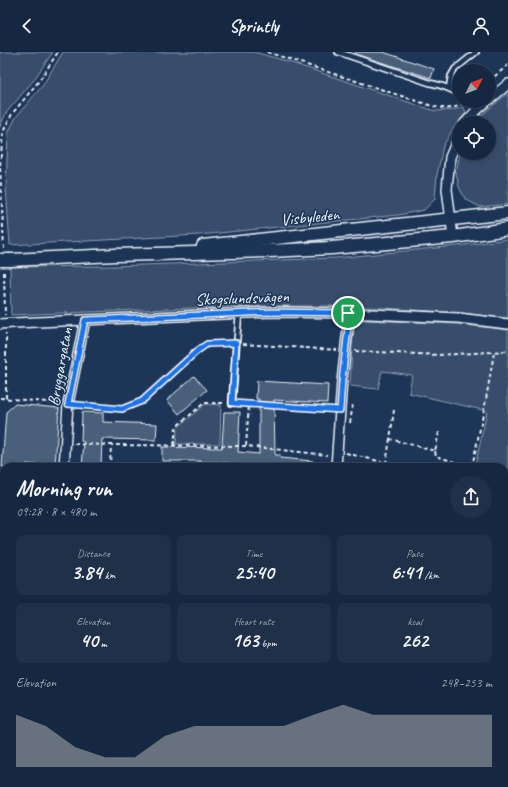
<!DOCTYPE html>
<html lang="en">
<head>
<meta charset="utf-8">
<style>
	:root { --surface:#162841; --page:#1f3048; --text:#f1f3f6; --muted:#9ea6b1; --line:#35445a; --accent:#8c9099 }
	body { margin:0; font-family:Caveat,sans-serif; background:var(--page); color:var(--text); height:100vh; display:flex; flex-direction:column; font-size:15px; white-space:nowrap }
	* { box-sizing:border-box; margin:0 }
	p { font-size:13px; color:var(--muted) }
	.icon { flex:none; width:22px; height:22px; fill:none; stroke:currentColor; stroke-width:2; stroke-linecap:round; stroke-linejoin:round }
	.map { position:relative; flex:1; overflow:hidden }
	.details { position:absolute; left:0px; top:411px; width:508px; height:324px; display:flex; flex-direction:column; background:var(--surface); border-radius:12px 12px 0 0; box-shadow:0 2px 6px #0003,0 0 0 1px var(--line) }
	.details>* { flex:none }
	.needle { width:26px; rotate:48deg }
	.fabs { position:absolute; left:452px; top:12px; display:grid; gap:8px }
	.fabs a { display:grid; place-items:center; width:44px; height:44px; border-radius:50%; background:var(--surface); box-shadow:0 2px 6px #0003,0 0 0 1px var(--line); font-size:20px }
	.pin { position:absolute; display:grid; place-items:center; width:34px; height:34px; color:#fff; margin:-17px; border:2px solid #fff; border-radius:50%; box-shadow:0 1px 4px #0007 }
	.round { display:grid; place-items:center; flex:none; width:42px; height:42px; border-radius:21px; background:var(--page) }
	.overview { display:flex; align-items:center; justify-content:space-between; height:68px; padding:0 16px }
	h1 { font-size:22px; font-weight:700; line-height:30px }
	.figures { display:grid; grid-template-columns:repeat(3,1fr); gap:6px; height:68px; padding:4px 16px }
	.figures div { display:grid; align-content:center; border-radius:8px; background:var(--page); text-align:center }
	.figures b { font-size:20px; font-weight:700 }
	.figures small { font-size:11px; font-weight:400 }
	.figures p { font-size:11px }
	.chart { height:112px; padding:8px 16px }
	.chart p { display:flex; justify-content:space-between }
	.chart svg { width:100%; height:72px; margin-top:4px; fill:var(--accent); opacity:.7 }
	header { display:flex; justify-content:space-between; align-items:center; height:52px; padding:0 16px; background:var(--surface); font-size:18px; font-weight:700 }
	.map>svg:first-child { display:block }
	.built { fill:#2a4162 }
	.green { fill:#374d6c; stroke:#909fb2 }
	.building { fill:#495e7a; stroke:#e8f1f8 }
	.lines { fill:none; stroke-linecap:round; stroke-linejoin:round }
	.service-casing { stroke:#e8f1f8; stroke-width:8 }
	.minor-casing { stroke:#e8f1f8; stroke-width:12 }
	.secondary-casing { stroke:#e8f1f8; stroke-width:15 }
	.path { stroke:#e8f1f8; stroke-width:2; stroke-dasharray:4 3; stroke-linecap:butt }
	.service { stroke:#1d3557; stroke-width:4.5 }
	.minor { stroke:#1d3557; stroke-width:9 }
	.secondary { stroke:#1d3557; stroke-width:12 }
	.minor-bridge-casing { stroke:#e8f1f8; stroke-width:12; stroke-linecap:butt }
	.secondary-bridge-casing { stroke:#e8f1f8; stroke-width:15; stroke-linecap:butt }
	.minor-bridge { stroke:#1d3557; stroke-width:9 }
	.secondary-bridge { stroke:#1d3557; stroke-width:12 }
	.route-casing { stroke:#fff; stroke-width:8 }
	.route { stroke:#1a73e8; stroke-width:5 }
	.labels { text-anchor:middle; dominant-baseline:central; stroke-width:3; stroke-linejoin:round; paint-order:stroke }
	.street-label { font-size:17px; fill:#e8f1f8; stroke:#1d3557 }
</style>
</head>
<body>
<header><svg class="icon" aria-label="back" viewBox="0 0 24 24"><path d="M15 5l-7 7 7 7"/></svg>Sprintly<svg class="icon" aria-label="person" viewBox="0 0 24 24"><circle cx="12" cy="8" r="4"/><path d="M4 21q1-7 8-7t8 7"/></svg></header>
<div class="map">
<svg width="508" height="735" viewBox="0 0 508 735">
	<rect width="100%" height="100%" fill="#1d3557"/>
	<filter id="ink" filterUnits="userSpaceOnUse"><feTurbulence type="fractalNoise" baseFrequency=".025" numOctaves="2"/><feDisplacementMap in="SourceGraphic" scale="8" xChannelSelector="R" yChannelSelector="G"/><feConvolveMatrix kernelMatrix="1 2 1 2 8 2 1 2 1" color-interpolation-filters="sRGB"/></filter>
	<g filter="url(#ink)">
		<rect class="built" x="0" y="613" width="4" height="76"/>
		<g class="green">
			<polygon points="0,0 53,0 33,29 6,61 0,75"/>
			<polygon points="63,0 254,0 286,9 435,59 453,58 464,55 466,61 455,74 443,94 437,123 435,147 424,158 398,163 199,183 10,193 6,135 8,81 16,65 43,33"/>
			<polygon points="508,41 508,152 480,155 465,147 459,135 456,121 460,101 489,101 489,71 475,71 482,63"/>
			<polygon points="508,187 508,266 461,261 352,254 244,254 11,263 10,215 115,214 336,206 465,193"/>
			<polygon points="363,268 456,272 508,278 508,611 504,611 504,415 475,415 487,359 409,341 412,323 382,319 378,337 350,334 352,295 354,276"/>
			<polygon points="205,352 221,353 220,392 176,392 177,376"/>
			<rect x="0" y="475" width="4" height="82"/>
			<polygon points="504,622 508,622 508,696 504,701"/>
			<polygon points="0,698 4,698 4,731 317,731 336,735 0,735"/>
			<polygon points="350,731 490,731 489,735 367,735"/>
		</g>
		<g class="building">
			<polygon points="356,0 383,0 434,17 431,26 355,2"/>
			<polygon points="194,324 207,338 179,362 167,348"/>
			<polygon points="257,329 328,333 327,351 274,348 275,403 281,403 280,406 313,409 313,415 247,415 247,413 217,410 200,410 200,409 162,409 162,395 222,396 224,360 240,360 238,400 259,402 259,347 256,347"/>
			<polygon points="15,352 59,356 55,414 26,412 26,415 2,415 6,360"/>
			<polygon points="82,360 103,361 103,370 157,372 156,388 102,387 101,415 82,415 84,390 81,389"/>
		</g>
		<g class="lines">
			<g class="service-casing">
				<g id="service">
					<path d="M338,0L430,31C441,33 450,36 459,42"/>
					<polyline points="449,36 451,24 455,17 476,0"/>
					<polyline points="469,49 477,58"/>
					<polyline points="232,351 239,261"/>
				</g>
			</g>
			<g class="minor-casing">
				<g id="minor">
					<polyline points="489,48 508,32"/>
					<polyline points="465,71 477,58 487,49"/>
					<polyline points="453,185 447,137 450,105 459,84"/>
					<polyline points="14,271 273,260 348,261 458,266 508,272"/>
					<polyline points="64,415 68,352 85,268"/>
					<polyline points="336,415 342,329 348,276 348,261"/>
					<polyline points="0,565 4,566"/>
					<polyline points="0,607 4,607"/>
				</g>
			</g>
			<g class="secondary-casing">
				<g id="secondary">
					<polyline points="203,194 508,161"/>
					<polyline points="10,208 116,203 269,199 332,196 453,185 508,177"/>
				</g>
			</g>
			<g class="path">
				<path d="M267,0L432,54C444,57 451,58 462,52"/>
				<polyline points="489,29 508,13"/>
				<polyline points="4,197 0,114 3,80 12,62 39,29 58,0"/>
				<polyline points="4,220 5,263"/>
				<polyline points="243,292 337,298"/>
				<polyline points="355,299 439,303 508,299"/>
				<polyline points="0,346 59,351"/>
				<polyline points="6,346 6,282"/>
				<polyline points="239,352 331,357"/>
				<polyline points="77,353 122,357 142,349 197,299 207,292 229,291"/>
				<polyline points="394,358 390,387 435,399 439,380"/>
				<polyline points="350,371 353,351"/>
				<polyline points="390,387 386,411 402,415"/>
				<polyline points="74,392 111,393 246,394 327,403"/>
				<polyline points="174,393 176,375 204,351 225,351"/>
				<polyline points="246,394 249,352"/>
				<polyline points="435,399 436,404 470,415"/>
				<polyline points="346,401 386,411"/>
				<polyline points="110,415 111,393"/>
				<polyline points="472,415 485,353 494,301"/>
				<polyline points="0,448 4,449"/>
				<polyline points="504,618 508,618"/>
				<polyline points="0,692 4,692"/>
				<polyline points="348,731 361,735"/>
				<polyline points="319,735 321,731"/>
			</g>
			<use href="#service" class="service"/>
			<use href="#minor" class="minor"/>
			<use href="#secondary" class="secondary"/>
			<g class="minor-bridge-casing">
				<polyline id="minor-bridge" points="0,272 14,271"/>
			</g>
			<g class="secondary-bridge-casing">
				<polyline id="secondary-bridge" points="0,208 10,208"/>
			</g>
			<use href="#minor-bridge" class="minor-bridge"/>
			<use href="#secondary-bridge" class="secondary-bridge"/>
		</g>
	</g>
	<g class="lines" filter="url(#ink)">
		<g class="route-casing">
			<polygon id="route" points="273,260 348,261 348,276 342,329 340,358 232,351 236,291 207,292 197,299 142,349 122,357 68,352 85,268"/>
		</g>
		<use href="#route" class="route"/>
	</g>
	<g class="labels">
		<g class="street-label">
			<text transform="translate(310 165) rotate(-6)">Visbyleden</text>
			<text transform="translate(242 246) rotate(-2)">Skogslundsvägen</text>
			<text transform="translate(60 315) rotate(-80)">Bryggargatan</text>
		</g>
	</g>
</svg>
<div class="fabs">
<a><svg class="needle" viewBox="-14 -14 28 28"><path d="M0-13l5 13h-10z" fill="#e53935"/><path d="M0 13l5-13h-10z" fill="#9ea6b1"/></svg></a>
<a><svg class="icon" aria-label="locate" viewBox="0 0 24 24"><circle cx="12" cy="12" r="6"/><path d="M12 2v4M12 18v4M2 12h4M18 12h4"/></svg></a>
</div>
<div class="pin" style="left:348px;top:261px;background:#1e9e55"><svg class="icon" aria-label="arrive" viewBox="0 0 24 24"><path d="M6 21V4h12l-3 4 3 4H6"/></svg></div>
<section class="details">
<div class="overview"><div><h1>Morning run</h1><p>09:28 · 8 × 480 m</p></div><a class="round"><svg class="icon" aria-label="share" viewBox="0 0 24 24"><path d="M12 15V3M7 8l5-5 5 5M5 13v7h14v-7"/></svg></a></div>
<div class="figures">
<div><p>Distance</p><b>3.84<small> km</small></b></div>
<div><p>Time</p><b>25:40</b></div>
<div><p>Pace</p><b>6:41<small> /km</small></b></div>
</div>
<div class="figures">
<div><p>Elevation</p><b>40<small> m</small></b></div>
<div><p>Heart rate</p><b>163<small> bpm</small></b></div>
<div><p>kcal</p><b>262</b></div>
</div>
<div class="chart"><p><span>Elevation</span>248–253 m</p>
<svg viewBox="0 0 160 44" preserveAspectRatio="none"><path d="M0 44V12L10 19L20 32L30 38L40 38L50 25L60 19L70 19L80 19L90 19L100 12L110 6L120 12L130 12L140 12L150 12L160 12V44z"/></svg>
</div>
</section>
</div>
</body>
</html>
